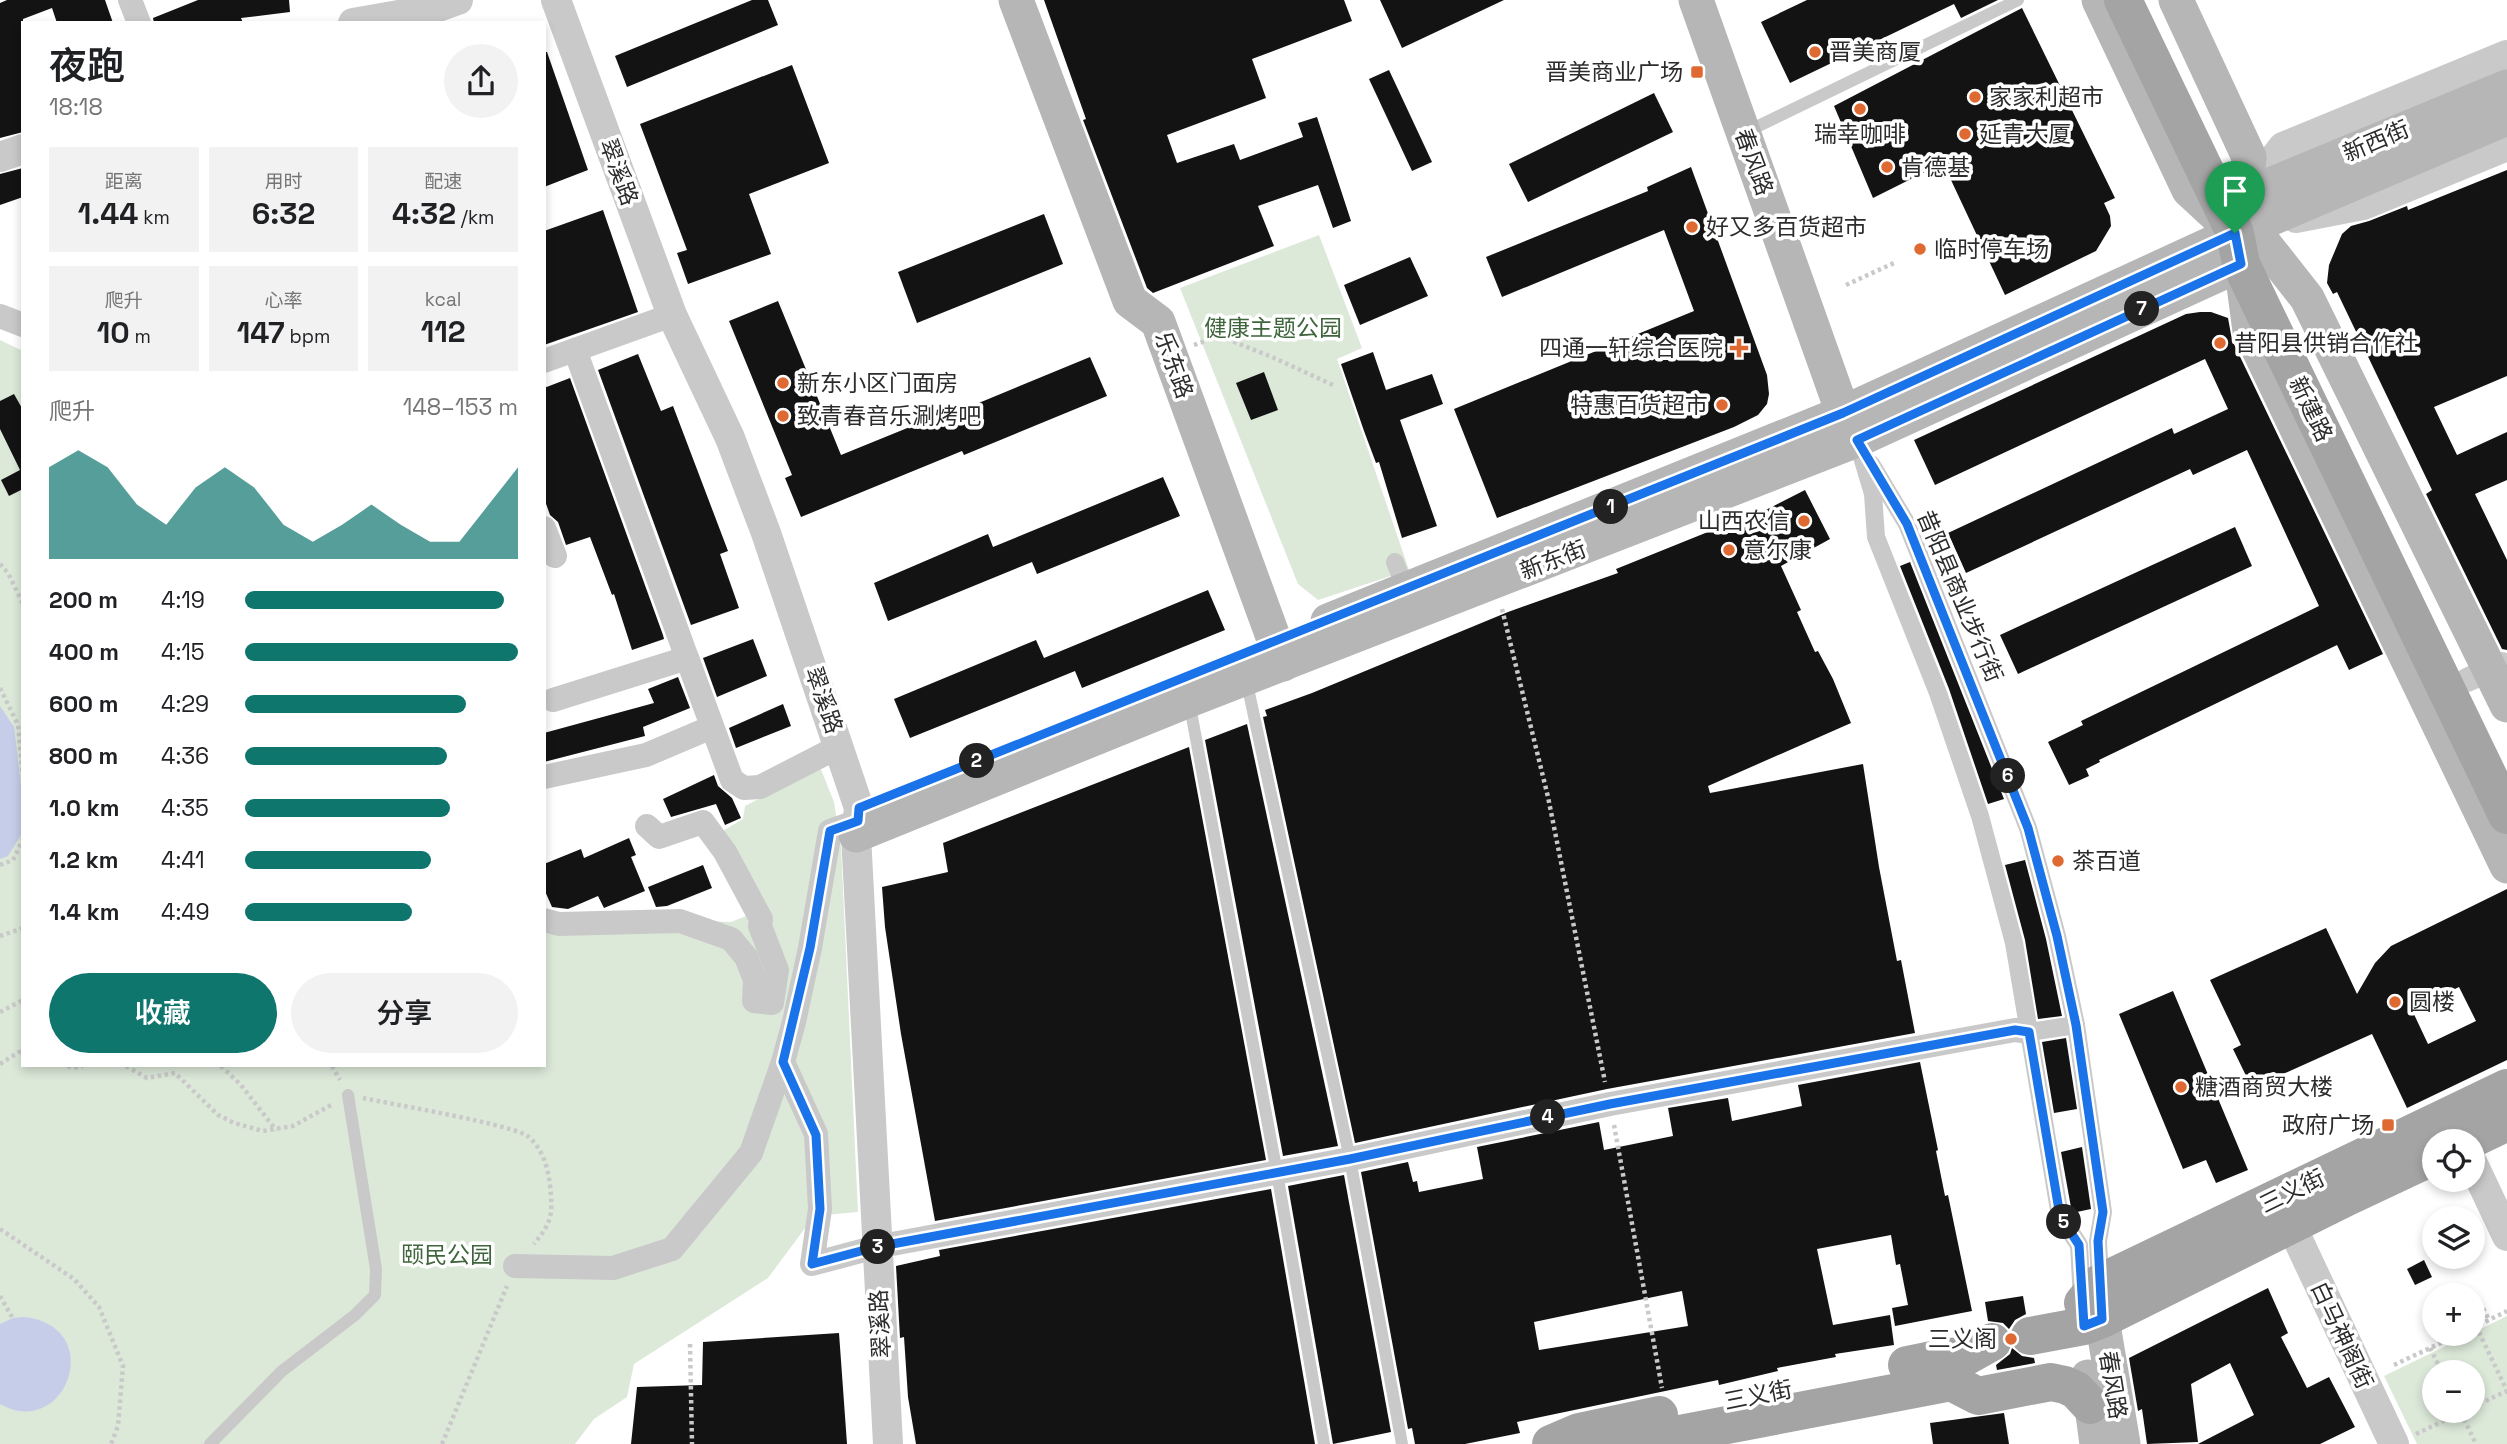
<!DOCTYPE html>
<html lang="zh">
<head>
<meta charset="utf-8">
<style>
	:root { --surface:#fff; --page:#f2f2f2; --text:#202124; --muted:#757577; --accent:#0f766e }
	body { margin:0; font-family:"Space Grotesk","Noto Sans SC",sans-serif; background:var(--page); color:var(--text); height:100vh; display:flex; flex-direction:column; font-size:26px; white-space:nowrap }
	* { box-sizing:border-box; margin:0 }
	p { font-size:23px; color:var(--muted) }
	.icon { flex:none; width:38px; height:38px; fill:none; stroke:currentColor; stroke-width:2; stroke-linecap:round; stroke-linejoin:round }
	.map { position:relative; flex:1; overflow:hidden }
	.details { position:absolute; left:21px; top:21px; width:525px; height:1046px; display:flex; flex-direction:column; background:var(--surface); border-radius:0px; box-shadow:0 4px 10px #0003 }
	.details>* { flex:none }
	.fabs { position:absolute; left:2422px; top:1129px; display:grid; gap:14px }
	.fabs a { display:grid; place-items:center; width:63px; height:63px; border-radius:50%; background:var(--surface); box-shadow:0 4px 10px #0003; font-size:35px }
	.pin { position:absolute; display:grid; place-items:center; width:60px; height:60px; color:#fff; margin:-72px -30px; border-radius:50% 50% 50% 0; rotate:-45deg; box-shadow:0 0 7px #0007 }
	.pin .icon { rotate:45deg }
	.km { position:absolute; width:35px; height:35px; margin:-18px; border-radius:50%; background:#222; color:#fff; font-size:19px; line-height:35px; text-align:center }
	.round { display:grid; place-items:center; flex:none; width:74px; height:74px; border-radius:37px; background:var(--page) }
	.overview { display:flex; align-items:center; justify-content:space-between; height:119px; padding:0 28px }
	h1 { font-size:38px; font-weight:600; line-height:52px }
	.metrics { display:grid; grid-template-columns:repeat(3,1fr); gap:10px; height:119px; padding:7px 28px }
	.metrics div { display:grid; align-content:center; border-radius:0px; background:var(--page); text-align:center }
	.metrics b { font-size:30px; font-weight:600 }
	.metrics small { font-size:19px; font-weight:400 }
	.metrics p { font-size:19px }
	.chart { height:196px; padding:14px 28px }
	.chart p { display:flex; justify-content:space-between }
	.chart svg { width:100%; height:126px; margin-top:7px; fill:var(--accent); opacity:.7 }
	.cta { display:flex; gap:14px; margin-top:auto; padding:14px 28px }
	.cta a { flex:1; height:80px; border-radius:42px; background:var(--accent); color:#fff; font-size:28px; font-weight:600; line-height:80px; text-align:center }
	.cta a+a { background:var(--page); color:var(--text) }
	ul { padding:0 28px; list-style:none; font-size:23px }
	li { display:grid; grid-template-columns:112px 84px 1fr; align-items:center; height:52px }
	li i { height:18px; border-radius:9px; background:var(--accent) }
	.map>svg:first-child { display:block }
	.green { fill:#dce9d9; fill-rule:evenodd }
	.water { fill:#c6cde9 }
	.building { fill:#131313; fill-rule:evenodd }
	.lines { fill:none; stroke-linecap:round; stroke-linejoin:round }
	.path { stroke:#c9c9c9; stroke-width:4.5; stroke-dasharray:3.5 3.5; stroke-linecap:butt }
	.service { stroke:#c9c9c9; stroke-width:12 }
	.pedestrian { stroke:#c9c9c9; stroke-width:18 }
	.minor { stroke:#c9c9c9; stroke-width:24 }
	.tertiary { stroke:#c9c9c9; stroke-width:30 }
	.secondary { stroke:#b6b6b6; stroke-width:35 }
	.primary { stroke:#a4a4a4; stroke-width:38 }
	.route-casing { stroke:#fff; stroke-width:14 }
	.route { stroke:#1a73e8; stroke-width:9 }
	.poi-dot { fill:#de6a32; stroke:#fff; stroke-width:2.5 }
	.labels { text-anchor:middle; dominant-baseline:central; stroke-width:7; stroke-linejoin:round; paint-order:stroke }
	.poi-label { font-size:23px; fill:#2c2c2c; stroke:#fff; text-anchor:start }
	.street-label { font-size:23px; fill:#2c2c2c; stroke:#fff }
	.park-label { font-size:23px; fill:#3e653b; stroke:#fff }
</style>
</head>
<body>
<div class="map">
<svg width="2507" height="1444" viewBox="0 0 2507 1444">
	<rect width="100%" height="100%" fill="#fff"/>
	<g class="green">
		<polygon points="1319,235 1362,348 1337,359 1409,570 1318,600 1298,584 1180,288"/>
		<polygon points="0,340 23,351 23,1066 544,1066 544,915 731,922 761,910 721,832 743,819 745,806 820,767 834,802 841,846 858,1212 814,1216 768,1278 634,1364 627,1397 594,1419 575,1444 0,1444"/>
		<path d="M2507,1316V1444H2417L2384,1376ZM2434,1372H2473V1410H2434Z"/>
	</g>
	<g class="water">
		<polygon points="0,706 14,727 23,802 23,832 8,856 0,859"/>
		<path d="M25,1317C108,1328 65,1441 0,1404V1324L13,1318Z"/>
	</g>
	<g class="building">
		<polygon points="7,0 105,0 113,23 57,23 52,8 23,19 23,132 0,138 0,3"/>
		<polygon points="198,0 289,0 290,12 241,18 243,23 154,23 153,18"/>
		<polygon points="752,0 768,0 778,25 627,87 615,56"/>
		<polygon points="1044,0 1344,0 1352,21 1252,59 1266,98 1167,135 1177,163 1234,144 1240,160 1303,137 1298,123 1317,117 1351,221 1333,228 1318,185 1258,206 1274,246 1153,293 1147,288 1083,120 1086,119"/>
		<polygon points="1380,0 1504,0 1402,48"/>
		<polygon points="1807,0 1998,0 1961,18 1954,4 1790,83 1761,22"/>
		<polygon points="2022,8 2115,198 2104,203 2110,216 2111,226 2096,251 2005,295 1943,163 1873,198 1834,106"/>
		<polygon points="544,52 547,52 588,170 544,187"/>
		<polygon points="792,65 829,163 749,194 771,254 688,284 677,253 687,250 640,124"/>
		<polygon points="1389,70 1432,162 1412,171 1369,79"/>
		<polygon points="1654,93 1673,132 1528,202 1509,164"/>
		<polygon points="1691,167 1767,375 1769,394 1767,404 1758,415 1734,427 1497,518 1454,409 1694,311 1664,230 1502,297 1486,257 1648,191 1647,187"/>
		<polygon points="23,168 23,197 0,205 0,174"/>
		<polygon points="2507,170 2507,376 2434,407 2457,455 2507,432 2507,480 2475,494 2507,560 2507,650 2502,649 2426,494 2432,490 2337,292 2333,294 2327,283 2329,265 2342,234 2351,226 2369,221 2407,206 2408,210"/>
		<polygon points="603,210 638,312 544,345 544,231"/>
		<polygon points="1044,214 1063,264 917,323 898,272"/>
		<polygon points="1410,257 1428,296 1360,325 1344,285"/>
		<polygon points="778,301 841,455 927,420 928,424 1090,357 1107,396 964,455 962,451 801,517 785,478 792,475 729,321"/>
		<polygon points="2200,312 2211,312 2228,318 2232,340 2383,654 2349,670 2337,645 2099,760 2100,762 2086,769 2089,776 2069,785 2048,742 2083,725 2081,721 2319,606 2247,450 2193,475 2190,469 1966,573 1948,533 2172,428 2174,434 2228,409 2205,359 1935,485 1914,440 2186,314"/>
		<polygon points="1373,352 1386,390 1432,374 1443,404 1400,420 1437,526 1402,538 1379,462 1376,463 1364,431 1341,364"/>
		<polygon points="638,354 661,411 673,406 728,551 720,554 739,608 691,625 598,370"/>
		<polygon points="1264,372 1278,410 1251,420 1236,383"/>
		<polygon points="570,378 663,635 664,639 632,650 614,594 612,595 590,537 566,545 558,522 550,515 544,498 544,388"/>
		<polygon points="14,394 23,410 23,489 9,496 1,480 20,470 0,429 0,401"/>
		<polygon points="1163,477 1180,516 1037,574 1032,562 888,621 874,583 988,534 993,547"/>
		<polygon points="1805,490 1830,539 1781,566 1801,610 1797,612 1815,652 1818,651 1833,679 1851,723 1708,786 1710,793 1863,764 1879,867 1897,961 1901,960 1915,1033 1607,1089 1355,1143 1263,717 1267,716 1265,710 1312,693 1508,612 1618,573 1616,569 1755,513 1756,515"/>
		<polygon points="2235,527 2252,566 2018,674 2000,635"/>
		<polygon points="1910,562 2004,799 1988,804 1949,689 1900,566"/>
		<polygon points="1208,590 1225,630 1082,688 1075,671 910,738 894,699 1036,640 1044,658"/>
		<polygon points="753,639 767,676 717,697 703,658"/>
		<polygon points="678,677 690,708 643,727 645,736 544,762 544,733 654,703 648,689"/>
		<polygon points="783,704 791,726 736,748 729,728"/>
		<polygon points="1247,724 1338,1146 1283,1156 1205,740"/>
		<polygon points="1189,747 1266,1160 935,1221 901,1034 885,927 882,887 948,872 943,843"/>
		<polygon points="714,775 718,786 732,798 741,818 725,825 716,804 671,817 663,799"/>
		<polygon points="629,838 636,855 631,857 645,891 604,908 598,896 568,909 552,907 544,889 544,864 581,849 584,858"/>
		<polygon points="2025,860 2046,939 2062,1016 2038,1019 2025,940 2005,865"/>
		<polygon points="703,865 712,888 667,906 656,907 648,887"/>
		<path d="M2507,889V1060L2407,1108L2372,1034L2252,1088L2233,1049L2241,1045L2210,980L2326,928L2357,994L2375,963L2391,946ZM2459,987L2476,1021L2428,1044L2412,1010Z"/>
		<polygon points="2173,991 2248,1170 2216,1183 2206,1160 2183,1169 2119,1014"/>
		<polygon points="2066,1038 2077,1109 2054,1113 2042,1042"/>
		<path d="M1920,1062L1938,1150L1936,1151L1945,1196L1948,1195L1972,1311L1895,1326L1892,1308L1908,1305L1900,1264L1896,1265L1891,1235L1817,1249L1833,1325L1890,1315L1894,1345L1835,1354L1836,1357L1777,1368L1778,1371L1719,1385L1718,1380L1517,1422L1520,1433L1465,1444H1415L1412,1428L1408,1429L1361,1172L1408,1162L1413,1182L1417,1181L1419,1192L1483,1179L1477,1147L1599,1122L1604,1150L1673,1136L1668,1108L1728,1098L1732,1121L1802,1106L1798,1085ZM1682,1291L1688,1326L1539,1350L1534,1322Z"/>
		<polygon points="2082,1147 2091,1209 2072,1213 2061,1152"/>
		<polygon points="1344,1175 1391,1432 1333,1444 1288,1186"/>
		<polygon points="1271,1189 1315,1444 916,1444 908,1397 904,1337 900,1338 896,1266 940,1256 939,1250"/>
		<polygon points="2424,1260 2432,1277 2415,1285 2407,1269"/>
		<polygon points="2268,1288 2288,1333 2281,1337 2307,1388 2329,1377 2355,1427 2320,1444 2198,1444 2254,1415 2230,1363 2191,1384 2198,1442 2147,1444 2142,1409 2138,1411 2129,1358"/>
		<polygon points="2023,1296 2026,1314 2015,1320 2009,1329 2003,1323 1988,1321 1985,1302"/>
		<polygon points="839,1333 847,1444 631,1444 637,1387 702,1385 703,1342"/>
		<polygon points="2012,1348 2022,1356 2034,1358 2035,1363 1997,1370 1996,1365 2010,1354"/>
		<polygon points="2004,1413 2009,1444 1933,1444 1930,1423"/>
	</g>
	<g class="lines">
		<g class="path">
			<polyline points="1846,285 1894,263"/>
			<polyline points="1194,345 1219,336 1272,357 1333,385"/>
			<polyline points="0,564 8,573 23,604"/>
			<polyline points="1502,609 1548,797 1605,1082"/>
			<polyline points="0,688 18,725 23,778"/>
			<polyline points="0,865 13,860 23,839"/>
			<polyline points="0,936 23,928"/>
			<polyline points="0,1012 23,1000"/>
			<polyline points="0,1064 19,1052 23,1052"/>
			<polyline points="68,1066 71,1068 83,1066"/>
			<polyline points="126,1066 147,1078 175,1073 218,1115 234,1123 263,1131 293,1126 333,1104"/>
			<polyline points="221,1066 240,1084 276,1130"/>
			<polyline points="332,1066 340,1080"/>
			<path d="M363,1098C390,1104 516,1125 529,1137C543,1150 548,1168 550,1185C553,1215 552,1222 534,1244"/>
			<polyline points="1614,1125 1662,1388"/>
			<polyline points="0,1229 74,1279 99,1307 123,1366 118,1426 111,1444"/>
			<polyline points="0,1296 12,1317"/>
			<polyline points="2473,1299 2482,1306 2489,1320"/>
			<polyline points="2476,1326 2507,1391"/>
			<polyline points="2473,1328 2507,1311"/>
			<polyline points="690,1344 692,1444"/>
			<polyline points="2430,1348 2442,1372"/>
			<polyline points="2394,1365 2460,1334"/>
			<polyline points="2473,1407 2507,1391"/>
			<polyline points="2461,1413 2476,1444"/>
			<polyline points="2416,1434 2466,1410"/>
			<polyline points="442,1444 507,1286"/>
		</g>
		<g class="service">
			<polyline points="1744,133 2018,0"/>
			<polyline points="1246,679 1350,1159 1402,1444"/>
			<polyline points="1189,701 1277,1173 1324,1444"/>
			<polyline points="210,1444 282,1371 355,1315 375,1295 376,1269 348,1095"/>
		</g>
		<g class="pedestrian">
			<polyline points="1857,440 1873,494 1876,537 1938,693 1980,816 2014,943 2060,1216 2079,1245 2082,1300"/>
			<polyline points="1871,464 1907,524 2028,828 2057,936 2076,1025 2103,1212 2098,1241 2100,1283"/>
			<polyline points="1395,562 1406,590"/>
			<polyline points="2029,1032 2076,1025"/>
		</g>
		<g class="minor">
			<polyline points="130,0 139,23"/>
			<polyline points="0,316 23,325"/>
			<polyline points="575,350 687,658"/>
			<polyline points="544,361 672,315"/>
			<polyline points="544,528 555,556"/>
			<polyline points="2467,680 2502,664"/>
			<polyline points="553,700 687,658 732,780 744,788 760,787 840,746"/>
			<polyline points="544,777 646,755 712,727"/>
			<polyline points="544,920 559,924 680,921 731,939 746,957 755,980 754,1001 772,1003 777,970 760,926 761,919 725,852 703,822 659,837 647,826"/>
			<polyline points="783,1062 816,1134 820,1209 812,1264 876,1247 1350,1159 1610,1104 2015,1030 2029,1032"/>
			<polyline points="515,1266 613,1268 672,1249 751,1153 783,1062 794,1022 810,948 830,831 858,821"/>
		</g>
		<g class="tertiary">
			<polyline points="556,0 672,315 730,438 766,533 859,808 856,835 888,1444"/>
			<polyline points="353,23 433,9 458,0"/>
			<polyline points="0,157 23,149"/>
			<polyline points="2246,195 2283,147 2507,55"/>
			<polyline points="2296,218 2363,205 2507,146"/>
			<polyline points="2473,1164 2507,1236"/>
			<polyline points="2291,1225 2394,1444"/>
		</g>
		<g class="secondary">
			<polyline points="1016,0 1130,301 1158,322 1283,664"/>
			<polyline points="1696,0 1843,413 1854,434"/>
			<polyline points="2099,0 2189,190 2230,228"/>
			<polyline points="2176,0 2249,157 2246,195 2241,213"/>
			<polyline points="2246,195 2507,87"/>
			<polyline points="2251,227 2307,298 2507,705"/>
			<polyline points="2251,227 2507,118"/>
			<polyline points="2243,278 2250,331 2507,866"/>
			<polyline points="1328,621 1843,413 2235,233"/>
			<polyline points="856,835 1189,700 1857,440 2241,264"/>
			<polyline points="2101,1290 2102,1319 2123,1444"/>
			<polyline points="2088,1377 2097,1444"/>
		</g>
		<g class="primary">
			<polyline points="2123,0 2235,233 2241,264 2507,815"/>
			<polyline points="2468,1141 2507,1122"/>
			<polyline points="2083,1303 2100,1283 2507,1088"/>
			<polyline points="2030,1336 2084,1326 2102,1319 2349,1196 2434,1156"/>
			<polyline points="1907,1365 1946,1357 1967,1356 1992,1342"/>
			<polyline points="1551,1444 1579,1432 1659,1415"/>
			<polyline points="1628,1444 1951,1382 1978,1396 2051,1382 2065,1385 2076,1390 2090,1405"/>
		</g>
	</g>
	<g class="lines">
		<g class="route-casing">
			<polygon id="route" points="2235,233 2241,264 1857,440 1907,524 2028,828 2057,936 2076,1025 2103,1212 2098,1241 2102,1319 2084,1326 2079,1245 2060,1216 2029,1032 2015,1030 1610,1104 1350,1159 876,1247 812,1264 820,1209 816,1135 783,1062 810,948 830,831 858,821 859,808 1843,413"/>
		</g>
		<use href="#route" class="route"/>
	</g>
	<g class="poi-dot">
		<circle cx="1815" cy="52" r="7"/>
		<rect x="1690" y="65" width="14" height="14" rx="3.5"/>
		<circle cx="1975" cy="97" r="7"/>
		<circle cx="1860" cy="109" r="7"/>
		<circle cx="1965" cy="134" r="7"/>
		<circle cx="1887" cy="167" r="7"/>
		<circle cx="1692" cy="227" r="7"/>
		<circle cx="1920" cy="249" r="7"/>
		<circle cx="2220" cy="343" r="7"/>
		<path d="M1735.5 337.5h7v7h7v7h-7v7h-7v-7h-7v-7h7z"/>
		<circle cx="783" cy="383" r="7"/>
		<circle cx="1722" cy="405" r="7"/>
		<circle cx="783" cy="416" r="7"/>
		<circle cx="1804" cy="521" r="7"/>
		<circle cx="1729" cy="550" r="7"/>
		<circle cx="2058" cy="861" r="7"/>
		<circle cx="2395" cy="1002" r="7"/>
		<circle cx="2181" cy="1087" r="7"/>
		<rect x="2381" y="1118" width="14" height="14" rx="3.5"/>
		<circle cx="2011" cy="1339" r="7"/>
	</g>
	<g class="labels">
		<g class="poi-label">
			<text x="1829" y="52">晋美商厦</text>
			<text x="1683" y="72" text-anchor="end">晋美商业广场</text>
			<text x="1989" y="97">家家利超市</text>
			<text x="1860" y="134" text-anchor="middle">瑞幸咖啡</text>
			<text x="1979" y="134">延青大厦</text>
			<text x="1901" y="167">肯德基</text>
			<text x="1706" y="227">好又多百货超市</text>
			<text x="1934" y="249">临时停车场</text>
			<text x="2234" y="343">昔阳县供销合作社</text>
			<text x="1723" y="348" text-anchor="end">四通一轩综合医院</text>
			<text x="797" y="383">新东小区门面房</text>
			<text x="1708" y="405" text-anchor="end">特惠百货超市</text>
			<text x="797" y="416">致青春音乐涮烤吧</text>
			<text x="1790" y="521" text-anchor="end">山西农信</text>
			<text x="1743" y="550">意尔康</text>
			<text x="2072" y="861">茶百道</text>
			<text x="2409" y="1002">圆楼</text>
			<text x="2195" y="1087">糖酒商贸大楼</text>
			<text x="2374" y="1125" text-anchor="end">政府广场</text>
			<text x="1997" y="1339" text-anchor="end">三义阁</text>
		</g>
		<g class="street-label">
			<text transform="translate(2376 141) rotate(-23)">新西街</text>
			<text transform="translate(1754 162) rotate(70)">春风路</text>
			<text transform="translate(619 172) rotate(70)">翠溪路</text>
			<text transform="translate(1174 365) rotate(70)">乐东路</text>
			<text transform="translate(2311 409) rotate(64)">新建路</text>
			<text transform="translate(1553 560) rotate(-21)">新东街</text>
			<text transform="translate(1960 596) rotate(67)">昔阳县商业步行街</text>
			<text transform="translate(824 700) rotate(71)">翠溪路</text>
			<text transform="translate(2292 1191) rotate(-26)">三义街</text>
			<text transform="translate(880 1324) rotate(-93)">翠溪路</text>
			<text transform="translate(2342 1335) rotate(65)">白马神阁街</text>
			<text transform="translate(2113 1385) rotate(81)">春风路</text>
			<text transform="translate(1758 1395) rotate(-11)">三义街</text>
		</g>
		<g class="park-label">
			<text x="1273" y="328">健康主题公园</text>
			<text x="447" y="1255">颐民公园</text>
		</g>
	</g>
</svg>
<div class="fabs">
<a><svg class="icon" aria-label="locate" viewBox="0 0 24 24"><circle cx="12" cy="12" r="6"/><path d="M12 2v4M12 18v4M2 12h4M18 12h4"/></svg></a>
<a><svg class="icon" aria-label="layers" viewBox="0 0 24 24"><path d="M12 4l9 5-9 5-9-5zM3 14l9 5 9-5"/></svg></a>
<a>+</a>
<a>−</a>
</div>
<div class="pin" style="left:2235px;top:233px;background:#1e9e55"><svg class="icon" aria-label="arrive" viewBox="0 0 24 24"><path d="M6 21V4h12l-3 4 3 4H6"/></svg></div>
<b class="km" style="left:1611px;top:507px">1</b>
<b class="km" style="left:977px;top:761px">2</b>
<b class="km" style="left:878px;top:1247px">3</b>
<b class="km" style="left:1548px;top:1117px">4</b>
<b class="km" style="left:2064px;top:1222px">5</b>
<b class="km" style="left:2008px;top:776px">6</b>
<b class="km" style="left:2142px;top:309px">7</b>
<section class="details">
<div class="overview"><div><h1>夜跑</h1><p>18:18</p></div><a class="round"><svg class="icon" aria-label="share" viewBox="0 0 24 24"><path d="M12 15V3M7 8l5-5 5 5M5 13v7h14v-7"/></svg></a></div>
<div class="metrics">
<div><p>距离</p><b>1.44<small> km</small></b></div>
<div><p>用时</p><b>6:32</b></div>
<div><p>配速</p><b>4:32<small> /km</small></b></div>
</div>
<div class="metrics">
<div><p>爬升</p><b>10<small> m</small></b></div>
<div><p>心率</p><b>147<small> bpm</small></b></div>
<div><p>kcal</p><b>112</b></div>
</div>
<div class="chart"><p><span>爬升</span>148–153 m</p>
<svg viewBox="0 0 160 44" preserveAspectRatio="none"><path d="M0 44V12L10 6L20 12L30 25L40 32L50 19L60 12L70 19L80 32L90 38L100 32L110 25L120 32L130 38L140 38L150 25L160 12V44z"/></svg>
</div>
<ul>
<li><b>200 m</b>4:19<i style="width:95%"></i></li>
<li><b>400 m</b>4:15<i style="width:100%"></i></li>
<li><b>600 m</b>4:29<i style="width:81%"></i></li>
<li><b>800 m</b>4:36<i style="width:74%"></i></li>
<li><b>1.0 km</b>4:35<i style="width:75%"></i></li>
<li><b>1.2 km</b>4:41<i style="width:68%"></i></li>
<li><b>1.4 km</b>4:49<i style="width:61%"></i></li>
</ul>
<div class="cta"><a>收藏</a><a>分享</a></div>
</section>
</div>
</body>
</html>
